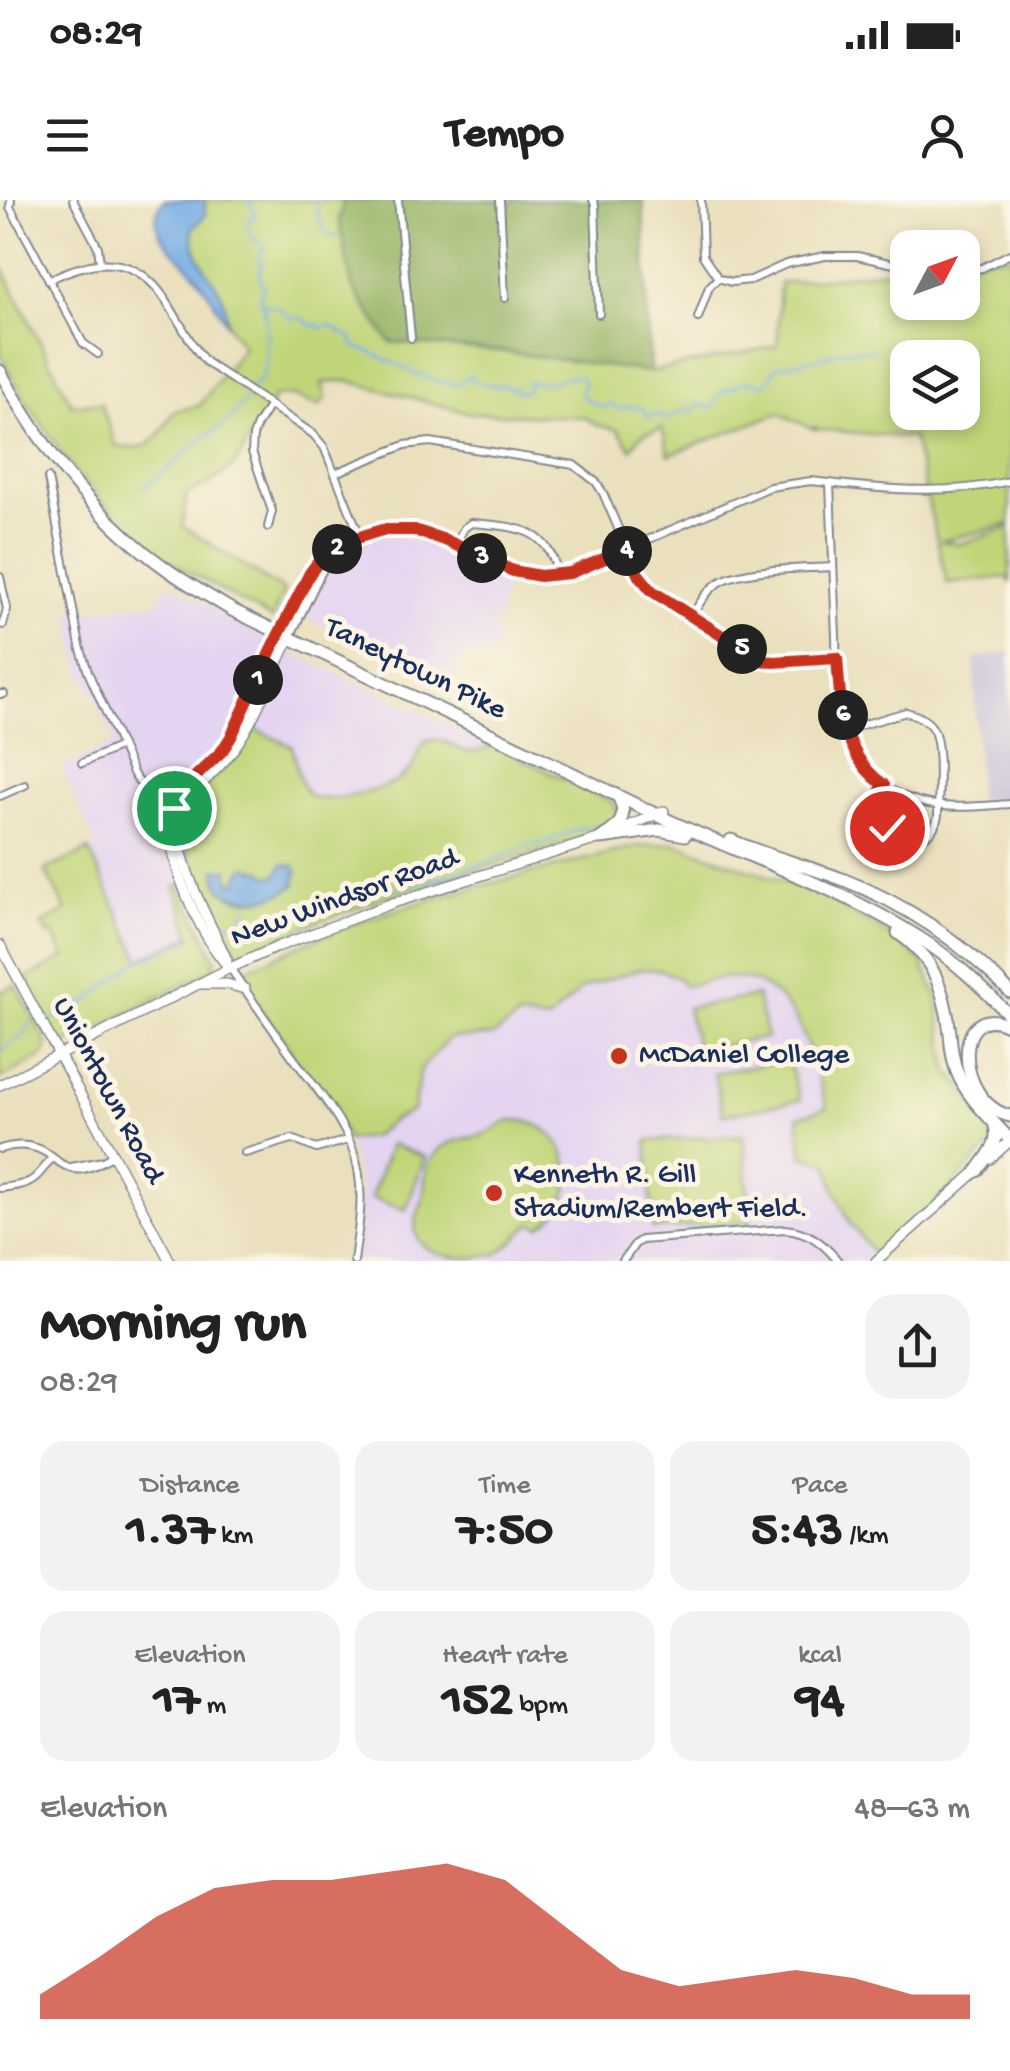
<!DOCTYPE html>
<html lang="en">
<head>
<meta charset="utf-8">
<style>
	:root { --surface:#fff; --page:#f2f2f2; --text:#222; --muted:#767676; --accent:#c8321e }
	body { margin:0; font-family:"Gochi Hand",sans-serif; background:var(--page); color:var(--text); height:100vh; display:flex; flex-direction:column; font-size:38px; white-space:nowrap }
	* { box-sizing:border-box; margin:0 }
	p { font-size:32px; color:var(--muted) }
	.icon { flex:none; width:55px; height:55px; fill:none; stroke:currentColor; stroke-width:2; stroke-linecap:round; stroke-linejoin:round }
	.map { position:relative; height:1061px; overflow:hidden }
	.sheet { display:flex; flex-direction:column; background:var(--surface); flex:1 }
	.sheet>* { flex:none }
	.needle { width:65px; rotate:49deg }
	.buttons { position:absolute; left:890px; top:30px; display:grid; gap:20px }
	.buttons a { display:grid; place-items:center; width:90px; height:90px; border-radius:20px; background:var(--surface); box-shadow:0 5px 15px #0003; font-size:50px }
	.pin { position:absolute; display:grid; place-items:center; width:85px; height:85px; color:#fff; margin:-42px; border:5px solid #fff; border-radius:50%; box-shadow:0 2px 10px #0007 }
	.km { position:absolute; width:50px; height:50px; margin:-25px; border-radius:50%; background:#222; color:#fff; font-size:28px; line-height:50px; text-align:center }
	.round { display:grid; place-items:center; flex:none; width:105px; height:105px; border-radius:30px; background:var(--page) }
	.headline { display:flex; align-items:center; justify-content:space-between; height:170px; padding:0 40px }
	h1 { font-size:55px; font-weight:700; line-height:75px }
	.figures { display:grid; grid-template-columns:repeat(3,1fr); gap:15px; height:170px; padding:10px 40px }
	.figures div { display:grid; align-content:center; border-radius:25px; background:var(--page); text-align:center }
	.figures b { font-size:50px; font-weight:700 }
	.figures small { font-size:28px; font-weight:400 }
	.figures p { font-size:28px }
	.chart { height:280px; padding:20px 40px }
	.chart p { display:flex; justify-content:space-between }
	.chart svg { width:100%; height:180px; margin-top:10px; fill:var(--accent); opacity:.7 }
	.status { display:flex; justify-content:space-between; align-items:center; height:70px; padding:0 50px; background:var(--surface); direction:ltr }
	.status svg { height:28px; fill:currentColor }
	header { display:flex; justify-content:space-between; align-items:center; height:130px; padding:0 40px; background:var(--surface); font-size:45px; font-weight:700 }
	.map>svg:first-child { display:block }
	.built { fill:#e4d3f1 }
	.industrial { fill:#c6c0d9 }
	.green { fill:#c0d578; stroke:#6e826b; stroke-width:2.5; fill-rule:evenodd }
	.forest { fill:#98b668; stroke:#5a7263; stroke-width:2.5 }
	.water { fill:#76ace4; stroke:#486ea1; stroke-width:2.5 }
	.lines { fill:none; stroke-linecap:round; stroke-linejoin:round }
	.stream { stroke:#76ace4; stroke-width:2.5 }
	.minor-casing { stroke:#82888e; stroke-width:10 }
	.major-casing { stroke:#82888e; stroke-width:12 }
	.highway-casing { stroke:#82888e; stroke-width:15 }
	.minor { stroke:#fff; stroke-width:6 }
	.major { stroke:#fff; stroke-width:9 }
	.highway { stroke:#fff; stroke-width:11 }
	.route-casing { stroke:#fff; stroke-width:20 }
	.route { stroke:#c8321e; stroke-width:12 }
	.poi-dot { fill:#c8321e; stroke:#fcf5e5; stroke-width:4 }
	.labels { text-anchor:middle; dominant-baseline:central; stroke-width:10; stroke-linejoin:round; paint-order:stroke }
	.street-label { font-size:30px; fill:#1b2f5e; stroke:#fcf5e5 }
	.poi-label { font-size:30px; fill:#1b2f5e; stroke:#fcf5e5; text-anchor:start }
</style>
</head>
<body>
<div class="status"><b>08:29</b><svg viewBox="0 0 49 12"><path d="M0 12V9h3v3zM5 12V6h3v6zM10 12V3h3v9zM15 12V0h3v12zM26 1h20v11H26zM47 4h2v5h-2z"/></svg></div>
<header><svg class="icon" aria-label="menu" viewBox="0 0 24 24"><path d="M4 6h16M4 12h16M4 18h16"/></svg>Tempo<svg class="icon" aria-label="person" viewBox="0 0 24 24"><circle cx="12" cy="8" r="4"/><path d="M4 21q1-7 8-7t8 7"/></svg></header>
<div class="map">
<svg width="1010" height="1061" viewBox="0 0 1010 1061">
	<rect width="100%" height="100%" fill="#fcf5e5"/>
	<filter id="ink" filterUnits="userSpaceOnUse"><feTurbulence type="fractalNoise" baseFrequency=".01" numOctaves="2"/><feDisplacementMap in="SourceGraphic" scale="20" xChannelSelector="R" yChannelSelector="G"/><feConvolveMatrix kernelMatrix="1 2 1 2 8 2 1 2 1" color-interpolation-filters="sRGB"/></filter>
	<filter id="wash" filterUnits="userSpaceOnUse"><feTurbulence type="fractalNoise" baseFrequency=".0048" numOctaves="4" result="noise"/><feDisplacementMap in="SourceGraphic" scale="40" xChannelSelector="R" yChannelSelector="G"/><feGaussianBlur stdDeviation="2.25" result="paint"/><feColorMatrix in="noise" values="0 0 0 0 0 0 0 0 0 0 0 0 0 0 0 0 0 1.4 0 .05"/><feComposite in="paint" operator="in"/></filter>
	<g filter="url(#wash)">
		<rect width="100%" height="100%" fill="#eae0bd"/>
		<g class="built">
			<polygon points="376,337 407,337 508,376 494,431 499,448 482,455 466,452 450,485 307,418 327,374 344,353"/>
			<polygon points="169,383 271,443 493,545 477,553 462,552 442,540 422,545 412,567 396,583 336,598 318,599 309,596 304,587 292,546 254,529 237,554 194,599 185,628 185,643 190,663 180,685 181,710 191,736 140,760 89,650 96,646 62,568 116,542 81,470 69,414 157,403"/>
			<polygon points="674,643 822,695 896,739 937,796 948,870 962,889 931,1006 866,1061 357,1061 360,988 348,940 242,777 244,770 350,724 438,697 634,647"/>
		</g>
		<polygon class="industrial" points="1010,451 1010,598 978,599 974,459"/>
		<g class="green">
			<path d="M205,0H344L339,20L390,142L500,151L650,172L777,146L780,83L907,68L908,102H962L963,61L1010,55V324L941,341L960,344L1010,327V383L1008,377L947,383L913,238L813,229L818,227L811,228L779,213L669,255L662,228L641,235L631,249L618,230L597,225L584,217L470,213L348,181L322,183L326,198L319,206L294,196H275L235,265L207,285L187,294L182,326L284,391L272,419L159,355L121,321L76,273L26,201L0,155V63L72,205L101,203L116,246C151,254 158,238 174,211L199,206L243,147L228,125L223,97L199,61L193,42L192,29C200,20 207,11 205,0ZM908,158H962V212H908Z"/>
			<path d="M254,529L292,546C296,560 299,589 311,596C325,605 390,589 401,578C405,575 409,572 412,567C418,559 418,545 428,541C452,532 454,565 493,545L611,601L617,608L614,626L606,632L388,696L307,726L240,755C214,714 167,648 194,599C204,582 224,570 237,555C244,547 249,537 254,529ZM283,664L294,666L297,670L295,686C270,701 219,713 216,671L228,669L229,684L238,682V676L246,667L261,671L270,677L277,675Z"/>
			<path d="M674,643L822,695L896,739L921,761L937,796L948,870L991,926V945L931,1006L874,1054L850,1023L835,990L827,963L803,956L798,917L827,908C812,860 800,787 740,778C723,775 701,783 685,786L678,778L661,770L639,769L582,788L548,821L519,817L493,836L449,838L421,869L413,911L393,920L374,936L348,940L330,908L243,783L244,770L350,724L438,697L634,647Z"/>
			<path d="M89,650L140,759L191,736L175,687L180,685L216,760L213,770L66,844C49,835 35,797 25,779L65,757L52,733L48,734L42,724L66,710L45,670Z"/>
			<polygon points="16,785 47,843 47,851 41,857 0,879 0,792"/>
			<polygon points="757,796 767,837 697,851 687,808"/>
			<polygon points="788,860 800,900 723,915 714,873"/>
			<path d="M512,920C573,920 588,998 540,1027L532,1023C520,1033 510,1047 497,1054C470,1061 417,1061 415,1027C415,1016 421,1008 423,997C426,980 423,968 435,954C447,938 468,940 485,934C494,930 502,923 512,920Z"/>
			<polygon points="744,935 750,1022 653,1029 647,941"/>
			<polygon points="390,944 425,957 406,1010 371,998"/>
		</g>
		<polygon class="forest" points="344,0 643,0 650,172 500,151 390,142 352,87 339,20"/>
		<g class="water">
			<path d="M164,0H205V16L192,29C193,56 208,71 221,94C226,103 226,115 228,125C217,109 206,86 193,72C176,52 140,29 164,0Z"/>
			<path d="M283,664L294,666L297,670L295,686C276,697 261,702 240,697C223,694 217,689 216,670L228,669L230,684L238,682V676L246,667L261,671L270,677L277,675Z"/>
		</g>
		<g class="lines">
			<g class="stream">
				<path d="M250,0L255,17L249,19L248,29L254,40H259L265,48L258,58L259,62H263L259,71L263,90L260,96C268,114 270,158 262,176C259,181 255,185 252,189"/>
				<polyline points="319,0 317,13 324,29 329,35 339,37"/>
				<path d="M264,104C277,106 282,109 291,119L299,117L312,126L318,124L321,129L329,125L352,138L351,141L357,148C371,150 379,157 391,162C402,168 407,166 415,175L419,174L443,183L448,181L454,186L472,175L471,179C480,185 490,183 497,187L502,184L511,189L514,187L517,192H526L529,188L527,184L529,182L548,183L571,176L581,177L585,184L580,192L585,199L605,208L610,203L618,210L626,206L636,208L640,207L649,217L656,214L667,219L686,209L694,211L698,204L711,208L723,191L747,181L766,185L776,167L827,156L838,151L874,150"/>
				<path d="M143,287C166,274 183,254 203,238C213,231 222,227 230,217H233L248,197"/>
				<polyline points="222,720 248,728 270,728 293,718 387,689 441,677 516,652 531,644 543,643 582,628 596,626 601,630"/>
				<polyline points="237,723 249,706"/>
				<polyline points="51,819 65,816 75,805 84,804 133,764 194,737"/>
				<polyline points="0,853 14,840 23,837 32,820"/>
			</g>
		</g>
	</g>
	<g filter="url(#ink)">
		<g class="lines">
			<g class="minor-casing">
				<g id="minor">
					<polyline points="11,0 10,7 83,143 98,154"/>
					<polyline points="73,0 98,47 100,63"/>
					<polyline points="398,0 411,138"/>
					<polyline points="500,0 505,98"/>
					<polyline points="593,0 595,5 599,114"/>
					<polyline points="701,0 703,56 718,78 731,82 751,80 786,64 825,56 857,56 908,67"/>
					<polyline points="962,71 982,68 1010,54"/>
					<path d="M49,80C95,57 136,53 167,102C180,122 190,144 206,162L313,234L324,247L360,336"/>
					<polyline points="698,118 709,87 718,78"/>
					<polyline points="335,273 405,245 430,242 574,265 596,282 603,293 638,375 644,385 691,417 760,459 774,462 837,458"/>
					<polyline points="48,278 80,446 88,472 134,575 143,587 162,603 183,612"/>
					<path d="M830,283C832,335 834,386 836,437C837,473 836,518 853,551C865,573 887,591 911,599C941,611 979,606 1010,604"/>
					<polyline points="268,327 272,311 252,252 253,236 257,225 269,206"/>
					<path d="M455,345L464,328L471,323C515,327 548,326 558,375"/>
					<polyline points="0,377 7,409 3,425"/>
					<path d="M691,417C699,404 708,388 722,381C746,368 804,369 833,367"/>
					<path d="M281,432C293,410 301,383 317,364C329,351 347,340 363,335C443,307 497,397 578,370L770,287L811,281C877,289 945,296 1010,281"/>
					<polyline points="290,437 320,375 332,354"/>
					<polyline points="0,494 4,494"/>
					<path d="M845,530L906,512C917,515 927,519 933,529C942,545 938,596 938,616C932,643 914,640 894,631C870,619 871,605 884,585"/>
					<polyline points="82,563 121,546"/>
					<polyline points="0,596 25,585"/>
					<path d="M230,768C250,797 271,827 292,856C317,890 351,927 358,969C364,1000 358,1030 354,1061"/>
					<path d="M0,949C19,943 37,944 52,957C35,982 30,985 0,988"/>
					<polyline points="245,953 292,939 316,949 348,940"/>
					<path d="M52,957C77,978 88,969 112,956"/>
					<polyline points="71,967 103,961"/>
					<path d="M623,1061L635,1044L641,1040L785,1029C809,1031 823,1043 838,1061"/>
				</g>
			</g>
			<g class="major-casing">
				<g id="major">
					<polyline points="0,745 170,1061"/>
					<path d="M227,760C211,724 192,692 182,653C181,646 178,638 178,631C179,601 206,581 224,561C254,527 269,478 290,438"/>
					<path d="M230,768C202,742 159,647 173,610C185,581 213,563 231,537L280,433"/>
					<polyline points="201,784 227,784 245,789"/>
					<polyline points="0,885 230,768 277,747 393,703 601,638 664,611"/>
					<polyline points="990,959 1010,941"/>
					<polyline points="876,1061 978,970"/>
				</g>
			</g>
			<g class="highway-casing">
				<g id="highway">
					<path d="M0,171C41,248 97,320 168,370C189,385 212,398 234,411C341,463 448,513 555,565C589,581 623,599 657,615C744,656 837,686 918,737C952,758 982,787 1010,816"/>
					<path d="M604,636C622,625 628,615 618,596"/>
					<polyline points="601,638 659,630 685,635"/>
					<path d="M731,640C766,656 805,665 842,679C906,704 962,742 1010,792"/>
					<path d="M898,733C934,757 945,792 950,833C951,847 952,859 957,872C967,898 992,919 1010,940"/>
					<path d="M1010,826C953,796 953,902 1010,916"/>
					<path d="M977,971C987,956 1000,945 995,926"/>
				</g>
			</g>
			<use href="#minor" class="minor"/>
			<use href="#major" class="major"/>
			<use href="#highway" class="highway"/>
		</g>
	</g>
	<g class="lines" filter="url(#ink)">
		<g class="route-casing">
			<path id="route" d="M174,608L193,579L222,551L231,537L273,446L310,373L320,360L350,340L382,330H414L445,340L513,371L540,376L570,373L627,349L638,374L652,391L760,460L774,462L837,458C841,506 841,555 884,585C874,601 870,615 887,628"/>
		</g>
		<use href="#route" class="route"/>
	</g>
	<g class="poi-dot">
		<circle cx="619" cy="856" r="10"/>
		<circle cx="494" cy="993" r="10"/>
	</g>
	<g class="labels">
		<g class="street-label">
			<text transform="translate(415 470) rotate(26)">Taneytown Pike</text>
			<text transform="translate(345 699) rotate(-20)">New Windsor Road</text>
			<text transform="translate(107 891) rotate(62)">Uniontown Road</text>
		</g>
		<g class="poi-label">
			<text x="639" y="856">McDaniel College</text>
			<text x="514" y="976">Kenneth R. Gill<tspan x="514" dy="34">Stadium/Rembert Field.</tspan></text>
		</g>
	</g>
</svg>
<div class="buttons">
<a><svg class="needle" viewBox="-14 -14 28 28"><path d="M0-13l5 13h-10z" fill="#e53935"/><path d="M0 13l5-13h-10z" fill="#767676"/></svg></a>
<a><svg class="icon" aria-label="layers" viewBox="0 0 24 24"><path d="M12 4l9 5-9 5-9-5zM3 14l9 5 9-5"/></svg></a>
</div>
<div class="pin" style="left:174px;top:608px;background:#1e9e55"><svg class="icon" aria-label="arrive" viewBox="0 0 24 24"><path d="M6 21V4h12l-3 4 3 4H6"/></svg></div>
<div class="pin" style="left:887px;top:628px;background:#d93025"><svg class="icon" aria-label="check" viewBox="0 0 24 24"><path d="M5 12l5 5 9-10"/></svg></div>
<b class="km" style="left:258px;top:480px">1</b>
<b class="km" style="left:337px;top:349px">2</b>
<b class="km" style="left:482px;top:358px">3</b>
<b class="km" style="left:627px;top:351px">4</b>
<b class="km" style="left:742px;top:449px">5</b>
<b class="km" style="left:843px;top:515px">6</b>
</div>
<section class="sheet">
<div class="headline"><div><h1>Morning run</h1><p>08:29</p></div><a class="round"><svg class="icon" aria-label="share" viewBox="0 0 24 24"><path d="M12 15V3M7 8l5-5 5 5M5 13v7h14v-7"/></svg></a></div>
<div class="figures">
<div><p>Distance</p><b>1.37<small> km</small></b></div>
<div><p>Time</p><b>7:50</b></div>
<div><p>Pace</p><b>5:43<small> /km</small></b></div>
</div>
<div class="figures">
<div><p>Elevation</p><b>17<small> m</small></b></div>
<div><p>Heart rate</p><b>152<small> bpm</small></b></div>
<div><p>kcal</p><b>94</b></div>
</div>
<div class="chart"><p><span>Elevation</span>48–63 m</p>
<svg viewBox="0 0 160 44" preserveAspectRatio="none"><path d="M0 44V38L10 29L20 19L30 12L40 10L50 10L60 8L70 6L80 10L90 21L100 32L110 36L120 34L130 32L140 34L150 38L160 38V44z"/></svg>
</div>
</section>
</body>
</html>
